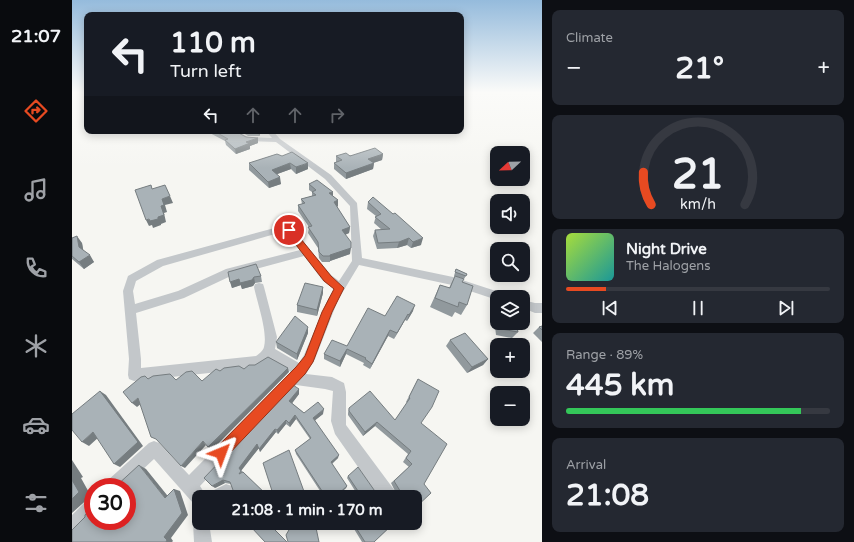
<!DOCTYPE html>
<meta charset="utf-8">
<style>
:root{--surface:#171b24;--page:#242831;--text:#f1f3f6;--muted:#9ea1a6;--line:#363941;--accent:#e74a21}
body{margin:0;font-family:"Varela Round",sans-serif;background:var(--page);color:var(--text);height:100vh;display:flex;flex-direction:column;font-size:15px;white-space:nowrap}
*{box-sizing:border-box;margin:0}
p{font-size:13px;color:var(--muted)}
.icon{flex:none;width:22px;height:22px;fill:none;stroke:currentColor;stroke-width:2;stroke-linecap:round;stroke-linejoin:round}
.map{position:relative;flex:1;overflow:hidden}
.panel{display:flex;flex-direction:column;gap:10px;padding:10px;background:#0d0f14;width:312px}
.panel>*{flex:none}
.top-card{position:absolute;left:12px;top:12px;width:380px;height:122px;border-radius:8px;box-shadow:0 2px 10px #0003;background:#171b24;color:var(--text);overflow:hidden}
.needle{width:26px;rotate:248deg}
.controls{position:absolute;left:418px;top:146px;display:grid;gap:8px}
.controls a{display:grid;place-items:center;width:40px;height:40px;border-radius:8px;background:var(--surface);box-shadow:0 2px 10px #0003;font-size:20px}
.speed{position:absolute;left:12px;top:478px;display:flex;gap:8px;font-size:20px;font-weight:700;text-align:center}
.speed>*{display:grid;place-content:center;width:52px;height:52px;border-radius:50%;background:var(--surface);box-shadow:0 2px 10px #0003;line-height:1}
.speed .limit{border:6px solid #d22;background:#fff;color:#111}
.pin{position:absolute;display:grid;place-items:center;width:34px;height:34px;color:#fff;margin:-17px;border:2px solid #fff;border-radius:50%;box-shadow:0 1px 4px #0007}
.me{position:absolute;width:44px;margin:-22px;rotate:44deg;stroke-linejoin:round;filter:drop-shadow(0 0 3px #0008)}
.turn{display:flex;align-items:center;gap:14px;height:84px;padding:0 20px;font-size:18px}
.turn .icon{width:52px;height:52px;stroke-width:2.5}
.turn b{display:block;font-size:28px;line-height:34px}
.lanes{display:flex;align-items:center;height:38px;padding:0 20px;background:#0003;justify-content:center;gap:20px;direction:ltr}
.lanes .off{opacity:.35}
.big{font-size:30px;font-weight:800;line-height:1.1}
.panel .widget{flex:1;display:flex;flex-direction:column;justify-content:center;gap:6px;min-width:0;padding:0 14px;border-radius:8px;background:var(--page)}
.panel .dial{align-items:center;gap:0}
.dial svg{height:104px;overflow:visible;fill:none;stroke:var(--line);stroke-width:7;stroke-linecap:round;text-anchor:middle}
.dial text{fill:var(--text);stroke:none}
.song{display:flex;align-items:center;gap:12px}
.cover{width:48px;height:48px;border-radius:6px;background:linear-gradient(135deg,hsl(80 70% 55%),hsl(180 70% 35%))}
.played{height:4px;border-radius:2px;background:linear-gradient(90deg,var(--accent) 15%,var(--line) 15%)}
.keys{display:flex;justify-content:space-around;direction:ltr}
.heat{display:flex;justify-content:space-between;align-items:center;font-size:22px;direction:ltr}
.charge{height:6px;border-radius:3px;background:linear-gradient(90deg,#34c759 89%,var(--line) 0)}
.trip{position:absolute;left:120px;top:490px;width:230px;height:40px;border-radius:8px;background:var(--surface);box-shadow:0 2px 10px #0003;font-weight:800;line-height:40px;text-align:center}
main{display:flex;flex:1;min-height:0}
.tab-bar{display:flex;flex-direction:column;width:72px;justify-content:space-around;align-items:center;background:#090b0e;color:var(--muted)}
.tab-bar .icon{width:28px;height:28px}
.tab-bar .on{color:var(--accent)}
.tab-bar b{font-size:18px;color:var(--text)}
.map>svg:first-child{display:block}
</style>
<main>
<nav class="tab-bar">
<b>21:07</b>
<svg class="icon on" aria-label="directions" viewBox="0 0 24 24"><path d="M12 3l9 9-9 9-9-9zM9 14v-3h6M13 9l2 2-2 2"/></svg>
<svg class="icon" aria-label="music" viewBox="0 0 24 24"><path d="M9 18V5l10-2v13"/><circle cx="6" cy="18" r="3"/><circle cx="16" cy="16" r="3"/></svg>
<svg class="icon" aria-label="phone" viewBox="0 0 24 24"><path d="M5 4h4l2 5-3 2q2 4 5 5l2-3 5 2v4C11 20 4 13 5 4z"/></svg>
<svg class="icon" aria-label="climate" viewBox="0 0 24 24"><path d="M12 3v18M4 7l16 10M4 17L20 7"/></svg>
<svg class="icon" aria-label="car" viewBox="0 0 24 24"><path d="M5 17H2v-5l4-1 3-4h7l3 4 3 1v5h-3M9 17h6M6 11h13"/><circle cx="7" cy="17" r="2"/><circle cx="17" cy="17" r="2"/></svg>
<svg class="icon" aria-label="filters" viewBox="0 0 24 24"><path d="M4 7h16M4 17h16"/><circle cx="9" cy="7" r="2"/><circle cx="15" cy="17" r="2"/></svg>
</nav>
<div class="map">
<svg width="470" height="542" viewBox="0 0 470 542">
<rect width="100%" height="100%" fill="#f6f6f2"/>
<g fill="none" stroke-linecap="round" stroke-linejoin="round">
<path fill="#c3c7ca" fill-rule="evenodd" d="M157,131H165L176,137L200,138L194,131H201L208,139L259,175L285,203L290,258L381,277L433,294L434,297H425V300L380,285L287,265L266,300L243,359L234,374L260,377L272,383L274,392V425L323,491L325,497H307L263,434L259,421L261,391L253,389L224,385L128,486L135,497H127V505L121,503L82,459L52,487H33L35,481L77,443L82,441L87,443L117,475L219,372L198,359L192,364L184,368L62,381L57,379L56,375L57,359L51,291L56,276L85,260L210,226L220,228L259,275L267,281L280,261L278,206L253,179L204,142L175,141ZM210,232L214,233L228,250L154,269L106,291L63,304L61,291L64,281L91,266ZM232,256L251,281L262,289L256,299L232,355L227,363L203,349L205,337L192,287L191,284L187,283L183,284L182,287C185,302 196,332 192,347C191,351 187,354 184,356L69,368V359L64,313L112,298L161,275Z
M451,300L463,303H470V313H463L451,308Z
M154,484L160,486L162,492L160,497H138L140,491Z
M21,498V518L6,533L0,535V515L15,500Z
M127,516V523H137L140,542H122L121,523L123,517Z"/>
</g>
<path fill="#91999d" d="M134,131H163L174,137L186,138V143L178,146V149L164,154L154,145L153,141Z
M168,131H190L188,132V135L187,136H176Z
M205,154L236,169L224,174L219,169L205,174L209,184L197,188L177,170V163Z
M311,154L310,160L301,163H302L301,169L274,179L262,169V163L264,162V156Z
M237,184L261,196L266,200V206L265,207L278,227L277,233L273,235L278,254L258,261V262H250L247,258L246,248L236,233L237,227L226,211V205L230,204L229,199L240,196V192L237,190Z
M296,202L349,245L339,248L335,245L325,248L305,249L301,236L303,230H310L302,223L304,216L295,209Z
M0,238L10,243L11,250L22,262L12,269L0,259Z
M384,269L395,274L392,279L382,276Z
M156,272L189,276L190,282L183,283L181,286L170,289L169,285L160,288Z
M383,276L390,282L395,305L389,315L383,312L380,317L358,307L368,285L377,288Z
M251,287V293L245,316L225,312V305Z
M341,311L335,321L333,320L322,339L316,336L298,369L291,365L292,363L274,354L268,367L252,359V354L275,346L313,316Z
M425,313V323H444L446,332L440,338L424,335L422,317Z
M470,326V342L461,333L467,327Z
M236,327V333L225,360L205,348L204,342Z
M378,340L416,359L411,365L395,373L374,346Z
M346,379L349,423L343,497H326L319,483L337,467L331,462L336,454L303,426L291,436L276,415V413L277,408L323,420L335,403L334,402Z
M227,389V394L220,403L232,413L251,414L243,420L266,458L260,464L275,486L274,488L264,497H252L224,454L223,450L238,439L224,419L218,427L214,424L206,434L204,432L188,452L187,448L169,470L196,497H153L158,496L161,490L159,484L153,483L143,488Z
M276,476L307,497H287L275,478Z
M280,523H322L302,542H290L279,524Z"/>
<path fill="#767d80" d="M186,131H190L188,132V135L187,136Z
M186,138V143L178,146V149L164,154L163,149L174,142Z
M311,154L310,160L295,165L296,159Z
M218,163L219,169L200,176V170Z
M236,163V169L224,174V167Z
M302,163L301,169L274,179V173Z
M208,177L209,184L197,188L196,182Z
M261,192V198L257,193Z
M98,196L101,203L93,205L95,212L92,213L94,222L89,224V225L81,228L80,225L77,226L74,220L86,217L89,206L90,199Z
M266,200V206L262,208V202Z
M278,227L277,233L270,236V230Z
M5,236L10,243L12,254L7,247Z
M337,238L335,245L325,248L327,242Z
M351,238L349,245L339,248L341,242Z
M279,248L278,254L258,261V255Z
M18,255L22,262L12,269L7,262Z
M182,277L183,283L181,286L170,289L168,283Z
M167,279L169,285L160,288L158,282Z
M251,287V293L245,316V310Z
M343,305L341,311L335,321L337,315Z
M336,314L333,320L322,339L325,333Z
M236,327V333L225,360V354Z
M318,330L316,336L298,369L300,364Z
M275,349L274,354L268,367V361Z
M416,359L411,365L395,373L400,367Z
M216,368L217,372L139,451L136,447Z
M227,389V394L218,406L217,401Z
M28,391L34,395L71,446L48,467L42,464Z
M66,398L70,403L65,407L60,403Z
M252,409L251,414L241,422V418Z
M223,415L224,419L218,427L217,423Z
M214,420V424L206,434L205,430Z
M305,422L303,426L291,436L293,432Z
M203,429L204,432L188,452L187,449Z
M21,432L28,436L17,446L10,442Z
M131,441L134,445L113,468L109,466Z
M185,444L187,448L169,471L167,468Z
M267,455L266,458L258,465L259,462Z
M0,460L11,477L9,478L19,496L0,513Z
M67,465L74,469L99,500L93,498Z
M151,480L153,483L143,488L140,486Z
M275,486L274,488L264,497H263Z
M102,489L108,491L116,515L99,538L101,541L100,542H94L92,537Z"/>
<path fill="#a9b2b7" stroke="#767d80" d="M142,131H163L174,137L186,138L174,142L178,143L163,149L153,140L156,139Z
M303,148L311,154L296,159L302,163L274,173L262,163L270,160L264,156L274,153L278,156Z
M220,152L236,163L224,167L218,163L200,170L208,177L196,182L177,163L205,154L210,156Z
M245,180L261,192L257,193L266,200L262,202L278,227L270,230L279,242V248L258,255V256H251L247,252L246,242L236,227L240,226L226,205L233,203L229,199L244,195L240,192L244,190L237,184Z
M79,185L80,189L93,185L98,196L90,199L92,205L89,206L92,215L86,217V219L78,221L77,219L74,220L63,190Z
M301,197L321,214L323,213L351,238L341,242L337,238L327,242L306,243L303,230L318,229L303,217L309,214L296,202Z
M5,236L7,247L18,255L7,262L0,256V238Z
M184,264L189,276L182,277L180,280L168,283L167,279L158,282L156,272Z
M384,269L395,274L394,276L383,272Z
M383,276L392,279L390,282L401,286L395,305L387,302L386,307L363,298L368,285L378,288Z
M233,283L251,287L245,310L225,305Z
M325,296L343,305L337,315L336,314L325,333L318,330L300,364L293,359L294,358L275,349L268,361L252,354L260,340L275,346L296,308L313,316Z
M223,316L236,327L225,354L204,342Z
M428,323H444L446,332L429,329Z
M470,326V330L467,327Z
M393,333L416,359L400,367L378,340Z
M196,357L216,368L136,447L131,441L109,466L84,439L79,437L66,398L60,403L51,392L69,377L73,376L76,379L81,376L98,374L104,380L114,372L120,371L130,381L144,369L148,371L152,368L167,366L172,369L177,365H183Z
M346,379L367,391L360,407L349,423L375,444L352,484L359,493L343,508V497H328L327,496L330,494L322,481L340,464L334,458L339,451L305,422L293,432L277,411V408L298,391L323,420L338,398L337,397Z
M221,385L227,389L217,401L232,413L246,402L252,409L241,418L267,455L259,462L275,486L263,497H254L223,450L239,438L223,415L217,423L214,420L205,430L203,429L187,449L185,444L167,468L169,471L167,474L171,472L196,496L195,497H153V496H158L161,490L158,482L151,480L140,486L132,478Z
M28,391L66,442L42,464L21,432L10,442L0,430V414Z
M217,450L234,497H202L191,463Z
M67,465L93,498L102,489L110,513L92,537L95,540L94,542H0V530L13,517V515L21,506V521H40L41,522L42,521H55V508L57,507L55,505V487H43Z
M286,467L307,497H290L276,476Z
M0,480L7,492L0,499Z
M178,523H196L215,542H193L179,527L181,525Z
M221,523H243L247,542H216L214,535Z
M281,523H322L302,542H293Z"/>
<linearGradient id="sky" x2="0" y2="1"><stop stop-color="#95bbdc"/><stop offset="0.55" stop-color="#fbfbf9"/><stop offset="1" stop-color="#fbfbf9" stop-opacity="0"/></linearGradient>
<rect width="470" height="168" fill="url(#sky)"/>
<path fill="#e74a21" stroke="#963015" d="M214,228H220L259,276L272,288L260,312L241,362L233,374L154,457L149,459L144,457L142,453L144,448L224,367L233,356L250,312L262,289L252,281L214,232Z"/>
</svg>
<div class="controls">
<a><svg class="needle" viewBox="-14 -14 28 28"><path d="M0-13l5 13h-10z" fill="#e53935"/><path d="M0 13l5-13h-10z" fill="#9ea1a6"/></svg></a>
<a><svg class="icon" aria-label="sound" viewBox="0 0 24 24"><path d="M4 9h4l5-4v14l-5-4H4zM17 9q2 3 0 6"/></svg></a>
<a><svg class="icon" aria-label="search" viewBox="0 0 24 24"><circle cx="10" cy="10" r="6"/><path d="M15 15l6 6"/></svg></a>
<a><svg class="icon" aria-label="layers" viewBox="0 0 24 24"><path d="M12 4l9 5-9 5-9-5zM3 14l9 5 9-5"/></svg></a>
<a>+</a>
<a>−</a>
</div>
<div class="speed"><div class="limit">30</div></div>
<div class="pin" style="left:217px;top:230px;background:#d93025"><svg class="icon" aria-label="arrive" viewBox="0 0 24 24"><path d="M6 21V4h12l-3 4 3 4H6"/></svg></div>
<svg class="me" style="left:149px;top:453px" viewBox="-20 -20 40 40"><path d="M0-17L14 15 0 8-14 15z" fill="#e74a21" stroke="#fff" stroke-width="4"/></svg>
<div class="trip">21:08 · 1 min · 170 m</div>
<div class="top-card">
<div class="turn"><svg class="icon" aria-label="left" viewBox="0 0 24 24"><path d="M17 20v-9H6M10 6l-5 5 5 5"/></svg><div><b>110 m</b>Turn left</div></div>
<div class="lanes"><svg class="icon" aria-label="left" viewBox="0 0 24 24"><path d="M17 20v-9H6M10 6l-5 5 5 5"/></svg><svg class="icon off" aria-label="ahead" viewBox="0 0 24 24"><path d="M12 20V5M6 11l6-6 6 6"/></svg><svg class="icon off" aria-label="ahead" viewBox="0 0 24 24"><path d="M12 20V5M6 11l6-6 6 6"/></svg><svg class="icon off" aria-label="right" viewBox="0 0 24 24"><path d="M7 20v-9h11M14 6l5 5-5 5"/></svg></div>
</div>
</div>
<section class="panel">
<div class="widget"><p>Climate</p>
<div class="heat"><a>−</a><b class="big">21°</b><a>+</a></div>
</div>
<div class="widget dial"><svg viewBox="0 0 100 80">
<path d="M14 69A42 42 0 1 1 86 69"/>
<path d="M14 69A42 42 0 0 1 8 44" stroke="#e74a21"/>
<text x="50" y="56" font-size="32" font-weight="700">21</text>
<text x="50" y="72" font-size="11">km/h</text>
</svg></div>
<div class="widget">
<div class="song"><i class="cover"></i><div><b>Night Drive</b><p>The Halogens</p></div></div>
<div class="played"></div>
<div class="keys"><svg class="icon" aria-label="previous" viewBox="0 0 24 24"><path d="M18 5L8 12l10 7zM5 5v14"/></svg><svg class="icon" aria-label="pause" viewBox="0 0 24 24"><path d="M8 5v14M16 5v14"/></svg><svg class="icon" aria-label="next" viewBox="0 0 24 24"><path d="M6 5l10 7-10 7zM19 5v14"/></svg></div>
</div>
<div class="widget"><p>Range · 89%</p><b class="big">445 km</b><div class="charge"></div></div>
<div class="widget"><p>Arrival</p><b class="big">21:08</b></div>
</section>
</main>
